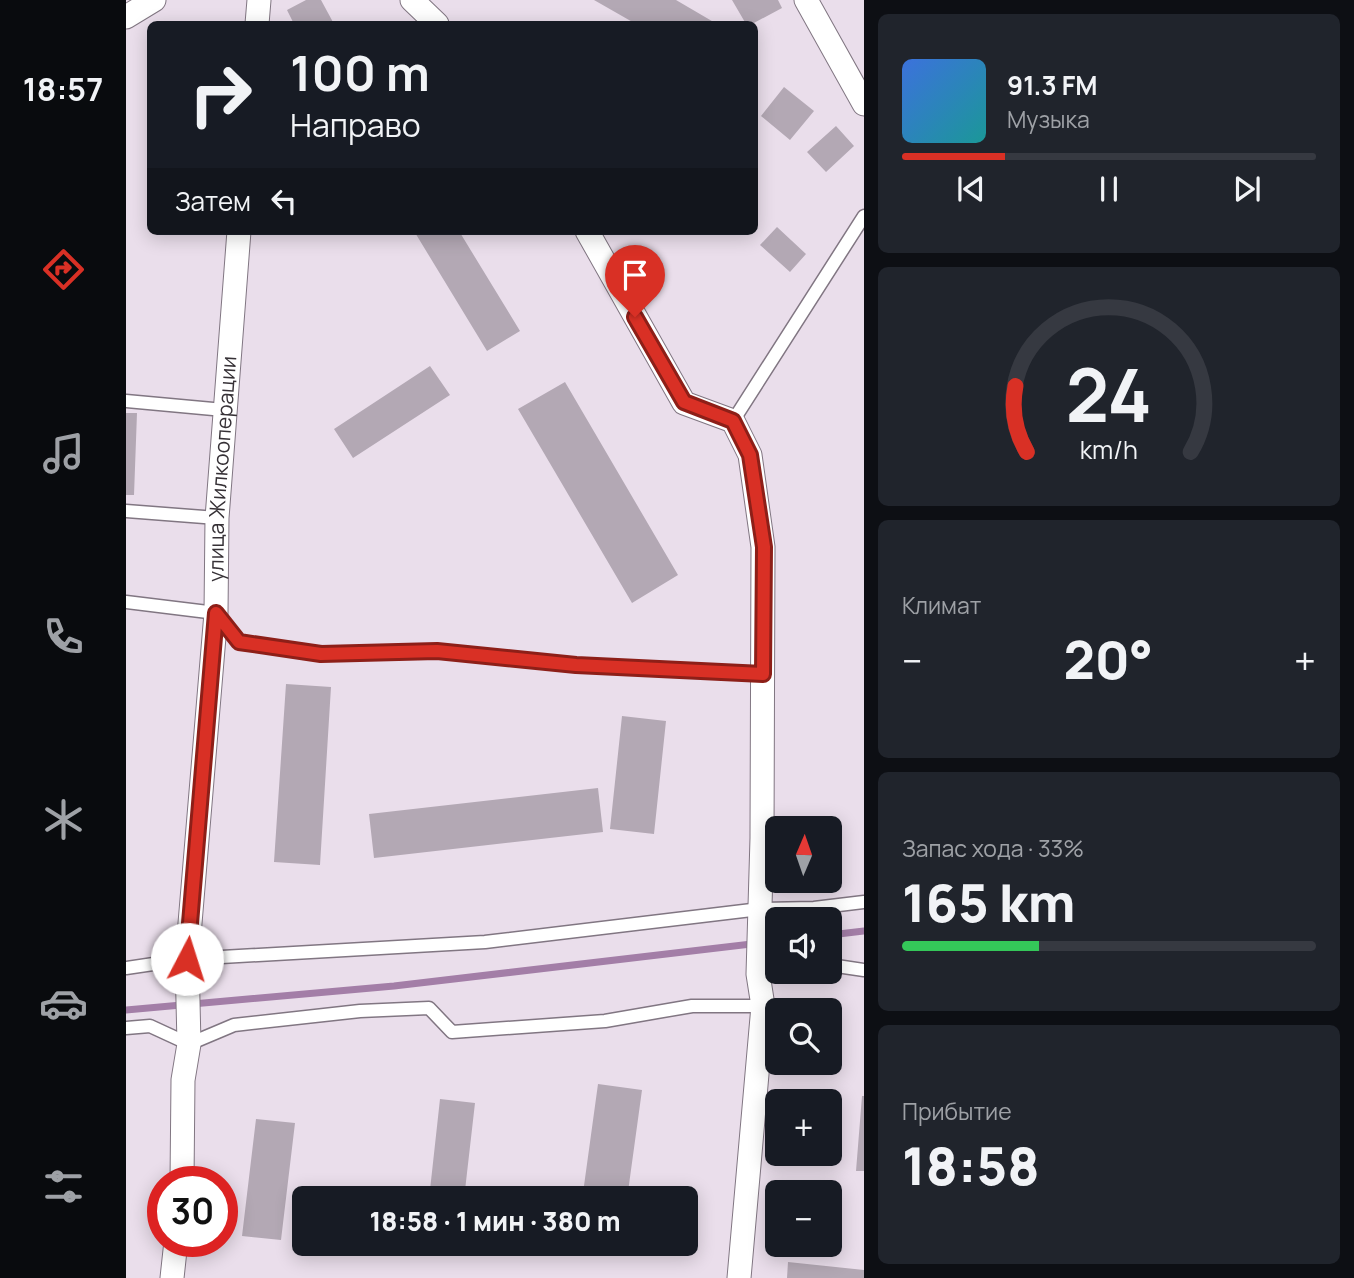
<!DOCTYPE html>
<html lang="ru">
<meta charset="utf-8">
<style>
:root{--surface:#171b24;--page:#20242c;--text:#f1f3f6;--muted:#9ea1a6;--line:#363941;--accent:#d93025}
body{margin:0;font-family:Manrope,sans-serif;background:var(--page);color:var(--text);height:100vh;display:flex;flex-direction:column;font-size:26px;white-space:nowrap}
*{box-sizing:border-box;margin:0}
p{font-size:23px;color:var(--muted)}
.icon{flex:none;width:38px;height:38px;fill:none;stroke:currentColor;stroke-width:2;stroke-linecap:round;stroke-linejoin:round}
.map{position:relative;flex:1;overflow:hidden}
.side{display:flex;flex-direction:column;gap:14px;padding:14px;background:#0d0f14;width:490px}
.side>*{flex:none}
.banner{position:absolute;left:21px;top:21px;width:611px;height:214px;border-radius:10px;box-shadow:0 4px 18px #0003;background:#171b24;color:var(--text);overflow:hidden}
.needle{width:46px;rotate:2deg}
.tools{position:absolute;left:639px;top:816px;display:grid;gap:14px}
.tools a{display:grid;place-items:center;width:77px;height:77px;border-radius:10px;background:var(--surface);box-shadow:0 4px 18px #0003;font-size:35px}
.speed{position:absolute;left:21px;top:1166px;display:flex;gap:14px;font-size:35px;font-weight:700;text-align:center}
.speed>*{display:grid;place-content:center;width:91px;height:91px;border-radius:50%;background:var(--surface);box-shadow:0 4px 18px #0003;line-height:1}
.speed .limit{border:10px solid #d22;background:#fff;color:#111}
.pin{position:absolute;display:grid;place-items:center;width:60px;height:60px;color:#fff;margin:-72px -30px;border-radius:50% 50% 50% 0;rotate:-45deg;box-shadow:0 0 7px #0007}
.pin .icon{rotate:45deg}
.me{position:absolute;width:77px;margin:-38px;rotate:5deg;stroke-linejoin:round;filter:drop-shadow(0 0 5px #0008)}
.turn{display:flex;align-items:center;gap:24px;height:147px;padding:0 28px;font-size:32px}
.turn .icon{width:91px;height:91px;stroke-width:2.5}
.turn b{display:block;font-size:49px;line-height:60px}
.then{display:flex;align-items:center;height:66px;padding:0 28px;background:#0003;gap:14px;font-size:26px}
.big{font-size:52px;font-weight:800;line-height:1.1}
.side .tile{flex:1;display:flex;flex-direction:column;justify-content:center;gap:10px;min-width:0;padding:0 24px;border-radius:10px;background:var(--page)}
.side .dial{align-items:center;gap:0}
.dial svg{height:182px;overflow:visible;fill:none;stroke:var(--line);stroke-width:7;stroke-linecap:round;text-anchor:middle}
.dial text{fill:var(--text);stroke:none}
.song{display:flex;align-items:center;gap:21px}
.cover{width:84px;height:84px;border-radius:10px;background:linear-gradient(135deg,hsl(220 70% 55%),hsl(180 70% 35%))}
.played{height:7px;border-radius:4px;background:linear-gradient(90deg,var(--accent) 25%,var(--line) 25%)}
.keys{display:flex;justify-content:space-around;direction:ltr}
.heat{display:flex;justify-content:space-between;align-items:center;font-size:38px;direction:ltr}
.charge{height:10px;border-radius:5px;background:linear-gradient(90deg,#34c759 33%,var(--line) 0)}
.trip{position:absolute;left:166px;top:1186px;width:406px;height:70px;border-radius:10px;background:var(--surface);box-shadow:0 4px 18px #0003;font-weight:800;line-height:70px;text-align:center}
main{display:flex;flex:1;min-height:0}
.tabs{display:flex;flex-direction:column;width:126px;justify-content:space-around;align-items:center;background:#090b0e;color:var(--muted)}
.tabs .icon{width:49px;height:49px}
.tabs .active{color:var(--accent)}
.tabs b{font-size:32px;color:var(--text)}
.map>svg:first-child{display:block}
</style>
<main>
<nav class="tabs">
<b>18:57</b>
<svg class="icon active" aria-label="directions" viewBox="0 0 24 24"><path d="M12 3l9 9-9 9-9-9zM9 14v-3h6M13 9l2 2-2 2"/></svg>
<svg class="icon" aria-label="music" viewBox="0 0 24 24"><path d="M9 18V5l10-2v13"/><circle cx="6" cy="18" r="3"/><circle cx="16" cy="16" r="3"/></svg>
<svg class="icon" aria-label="phone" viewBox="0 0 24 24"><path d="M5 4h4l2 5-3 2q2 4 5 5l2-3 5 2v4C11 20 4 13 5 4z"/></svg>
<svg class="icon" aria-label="climate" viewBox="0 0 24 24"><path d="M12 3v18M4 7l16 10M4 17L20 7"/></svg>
<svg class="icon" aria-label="car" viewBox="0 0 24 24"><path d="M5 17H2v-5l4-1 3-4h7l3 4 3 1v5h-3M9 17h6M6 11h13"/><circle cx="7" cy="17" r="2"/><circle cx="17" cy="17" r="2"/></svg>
<svg class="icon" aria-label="filters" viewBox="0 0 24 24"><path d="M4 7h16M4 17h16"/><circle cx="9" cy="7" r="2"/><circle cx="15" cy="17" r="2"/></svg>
</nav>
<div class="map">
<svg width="738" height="1278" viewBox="0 0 738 1278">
<rect width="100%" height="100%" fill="#eadeeb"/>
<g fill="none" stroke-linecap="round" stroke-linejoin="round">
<path stroke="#a37ea7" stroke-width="7" d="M704,935L738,931
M0,1010L268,986L651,941"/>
</g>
<path fill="#b3a8b4" d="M180,0H195L208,24H168L161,10Z
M468,0H550L591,24H510Z
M606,0H652L656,8L626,24H620Z
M658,87L688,111L664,140L635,116Z
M710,126L728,146L700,172L681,152Z
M651,227L680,254L664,272L634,245Z
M288,231H333L394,331L361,351Z
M304,366L324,395L227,458L208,429Z
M439,382L552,575L506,603L392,409Z
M0,413H11L8,495H0Z
M160,684L205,687L194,865L148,862Z
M496,716L540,721L528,834L484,829Z
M472,788L477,832L248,858L243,814Z
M472,1084L516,1090L501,1199L457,1193Z
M736,1096H738V1171H730Z
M314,1099L349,1103L338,1199H303Z
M130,1119L169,1123L155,1240L116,1236Z
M662,1262L738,1270V1278H661Z"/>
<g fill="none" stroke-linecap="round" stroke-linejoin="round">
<defs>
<path id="lane" d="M0,401L98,410
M607,421L738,216
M0,511L91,518
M0,602L90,613L113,642L195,654L311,651L450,665L637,674
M704,965L738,970
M0,968L61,959L359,942L634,909L688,908L738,902
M632,974L651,969
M0,1028L24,1026L63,1044L108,1025L234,1011L303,1008L326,1032L479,1021L566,1006H637"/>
<g id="street">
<path d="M286,0L311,24"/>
<path d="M680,0L738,104"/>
<path d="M0,17L28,0"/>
<path d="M131,24L133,0"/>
<path d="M461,231L558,403L607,421L624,455L637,547L636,838L632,974L637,1006L613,1278"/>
<path id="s1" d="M56,1181L57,1080L63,1044L61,959L90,613L91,518L113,231"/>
<path d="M46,1278L50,1241"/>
</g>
</defs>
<use href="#lane" stroke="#817682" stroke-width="15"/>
<use href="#street" stroke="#817682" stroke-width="25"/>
<use href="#lane" stroke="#fff" stroke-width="12"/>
<use href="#street" stroke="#fff" stroke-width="23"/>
</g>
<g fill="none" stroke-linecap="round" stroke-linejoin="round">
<defs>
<path id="route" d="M61,959L90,613L113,642L195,654L311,651L450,665L637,674L638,547L624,455L607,421L558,402L509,317"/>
</defs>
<use href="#route" stroke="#8d1f18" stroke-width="18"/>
<use href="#route" stroke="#d93025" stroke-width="12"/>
</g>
<g text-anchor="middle" stroke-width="6" stroke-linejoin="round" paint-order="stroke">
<g font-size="21" fill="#363136" stroke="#f7ecf9">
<text dy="7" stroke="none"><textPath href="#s1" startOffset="714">улица Жилкооперации</textPath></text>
</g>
</g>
</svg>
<div class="tools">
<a><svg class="needle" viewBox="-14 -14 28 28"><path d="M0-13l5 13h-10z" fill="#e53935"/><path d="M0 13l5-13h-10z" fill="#9ea1a6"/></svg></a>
<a><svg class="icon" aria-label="sound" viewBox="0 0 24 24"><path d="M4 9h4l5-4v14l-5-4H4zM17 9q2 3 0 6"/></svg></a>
<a><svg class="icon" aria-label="search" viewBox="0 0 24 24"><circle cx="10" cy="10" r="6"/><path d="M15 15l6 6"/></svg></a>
<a>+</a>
<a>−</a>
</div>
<div class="speed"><div class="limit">30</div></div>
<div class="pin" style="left:509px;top:317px;background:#d93025"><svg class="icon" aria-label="arrive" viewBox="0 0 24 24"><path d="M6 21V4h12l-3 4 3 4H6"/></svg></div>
<svg class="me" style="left:61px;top:959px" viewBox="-20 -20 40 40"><circle r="19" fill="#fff"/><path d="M0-13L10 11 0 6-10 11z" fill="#d93025"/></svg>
<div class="trip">18:58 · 1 мин · 380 m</div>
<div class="banner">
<div class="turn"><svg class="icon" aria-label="right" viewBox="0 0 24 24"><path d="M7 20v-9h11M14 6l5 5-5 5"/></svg><div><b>100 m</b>Направо</div></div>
<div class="then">Затем<svg class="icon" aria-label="left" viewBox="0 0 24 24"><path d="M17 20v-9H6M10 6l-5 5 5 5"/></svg></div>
</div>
</div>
<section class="side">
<div class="tile">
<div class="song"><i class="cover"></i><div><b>91.3 FM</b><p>Музыка</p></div></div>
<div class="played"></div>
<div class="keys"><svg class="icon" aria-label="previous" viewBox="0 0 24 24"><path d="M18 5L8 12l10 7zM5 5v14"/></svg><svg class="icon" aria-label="pause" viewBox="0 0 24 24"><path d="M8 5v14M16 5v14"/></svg><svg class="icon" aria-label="next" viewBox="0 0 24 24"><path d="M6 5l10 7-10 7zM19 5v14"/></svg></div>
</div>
<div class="tile dial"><svg viewBox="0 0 100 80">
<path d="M14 69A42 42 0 1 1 86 69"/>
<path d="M14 69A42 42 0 0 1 9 40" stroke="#d93025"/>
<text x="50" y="56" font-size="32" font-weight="700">24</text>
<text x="50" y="72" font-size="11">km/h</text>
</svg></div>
<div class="tile"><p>Климат</p>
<div class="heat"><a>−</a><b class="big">20°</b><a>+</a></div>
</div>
<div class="tile"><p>Запас хода · 33%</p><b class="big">165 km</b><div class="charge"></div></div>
<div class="tile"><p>Прибытие</p><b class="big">18:58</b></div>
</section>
</main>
